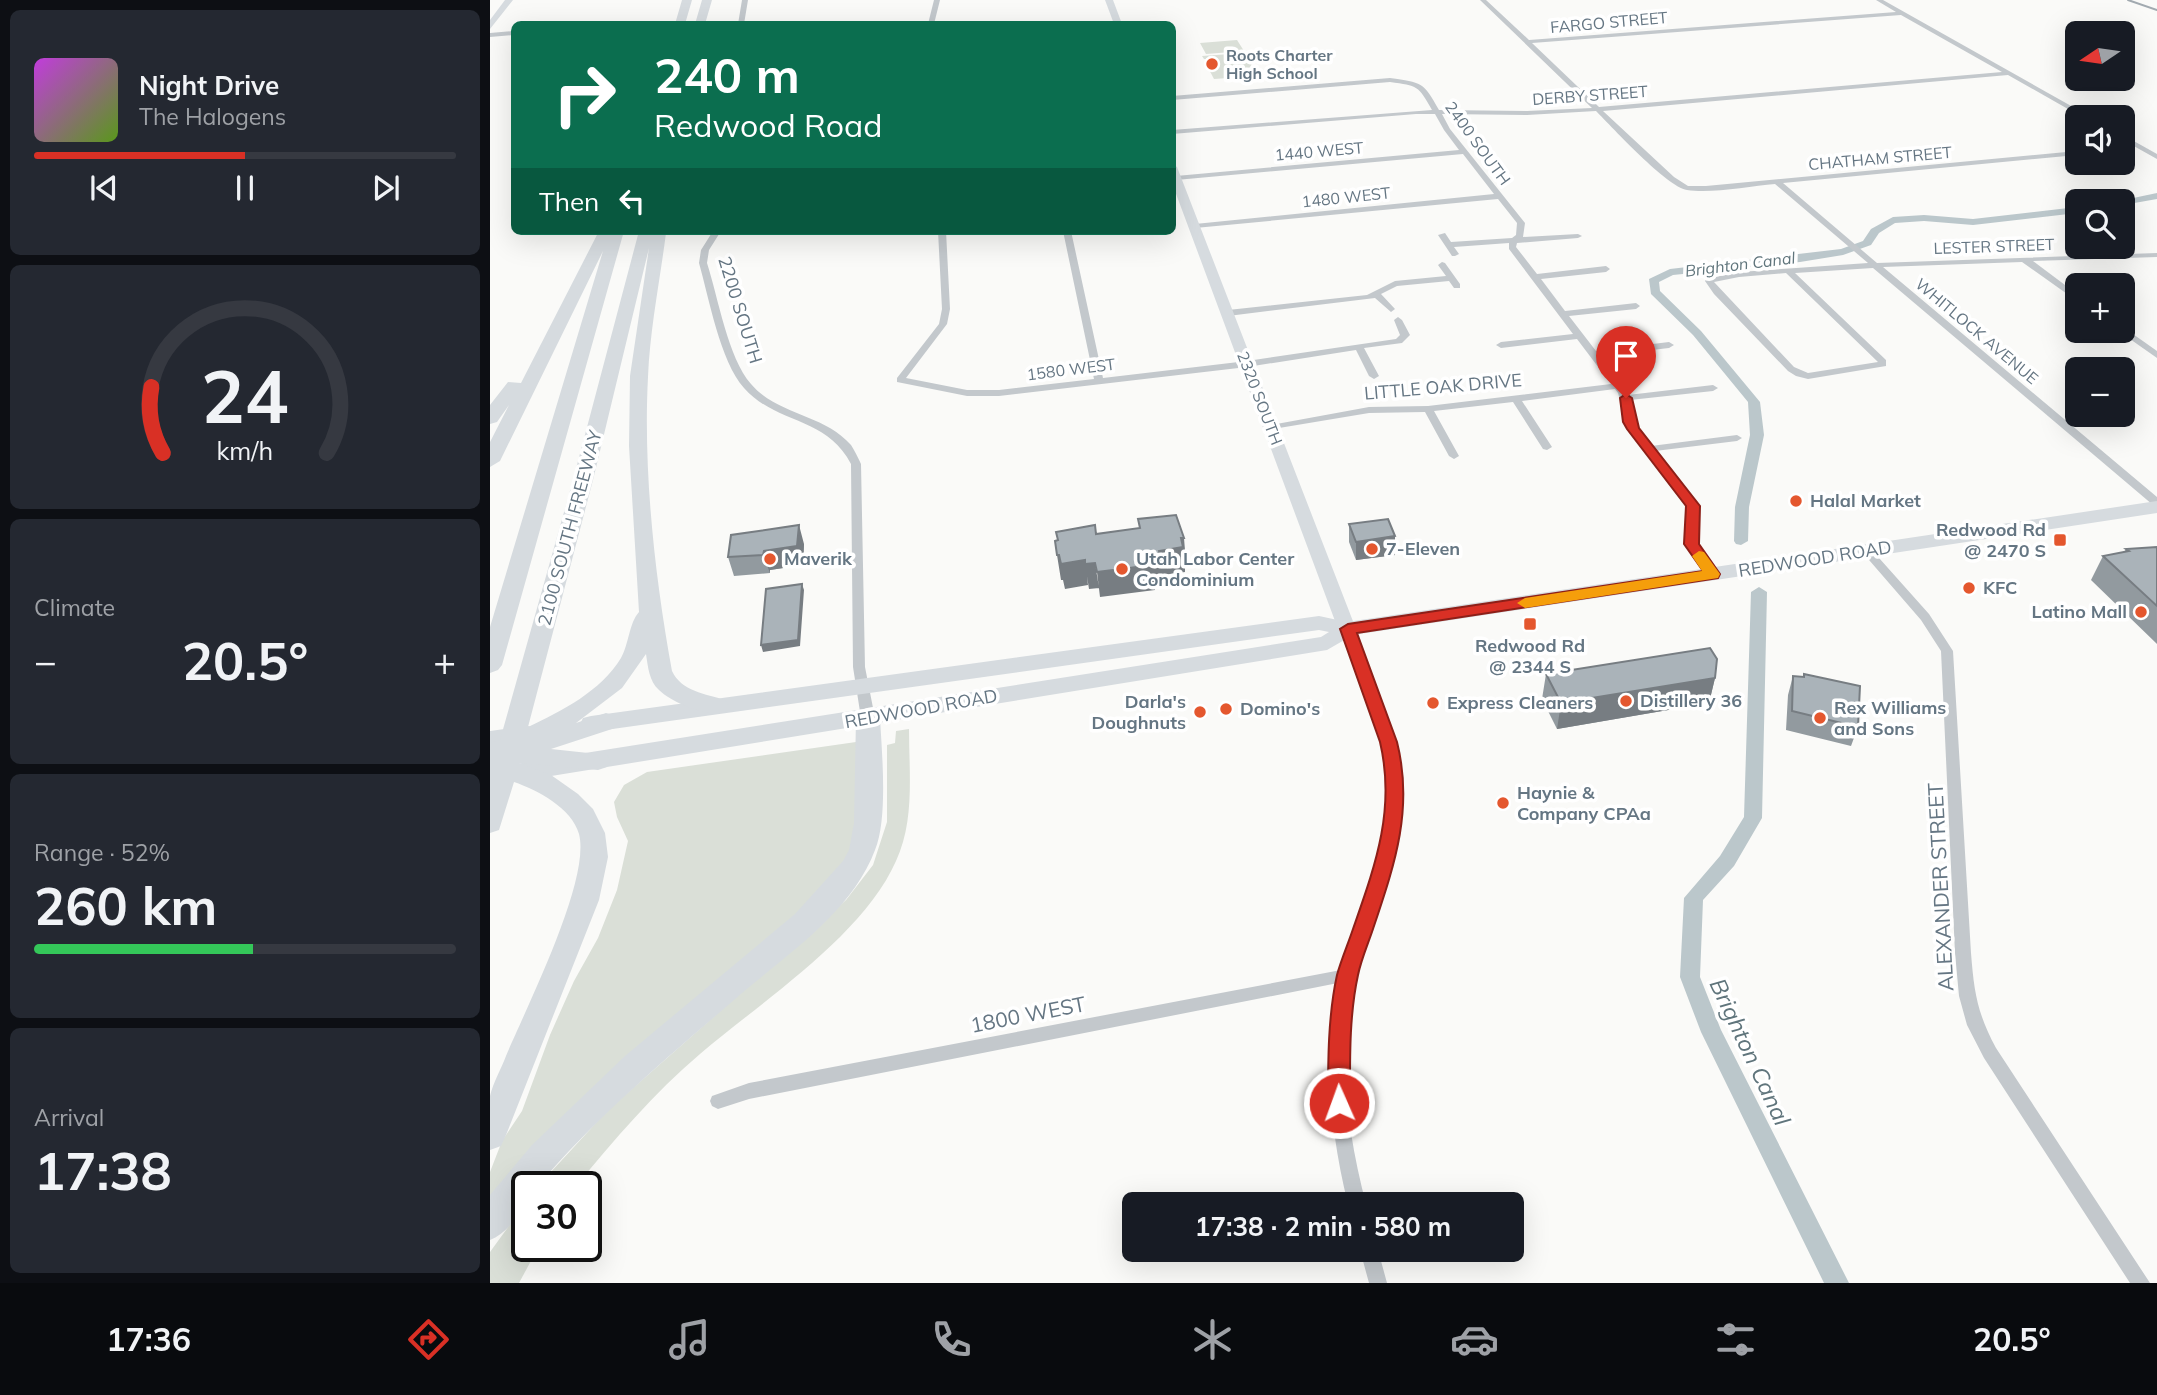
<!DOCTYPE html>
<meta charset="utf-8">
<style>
:root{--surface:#171b24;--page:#242831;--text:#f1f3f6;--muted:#9ea1a6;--line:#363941;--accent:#d93025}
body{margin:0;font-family:Mulish,sans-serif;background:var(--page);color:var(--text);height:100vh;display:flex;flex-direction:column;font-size:26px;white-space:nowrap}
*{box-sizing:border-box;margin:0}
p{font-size:23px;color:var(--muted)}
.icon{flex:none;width:38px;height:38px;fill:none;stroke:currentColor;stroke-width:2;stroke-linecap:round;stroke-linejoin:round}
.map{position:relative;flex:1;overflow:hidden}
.side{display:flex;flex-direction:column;gap:10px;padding:10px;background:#0d0f14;width:490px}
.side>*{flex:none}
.guide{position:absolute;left:21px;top:21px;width:665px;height:214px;border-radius:10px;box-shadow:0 7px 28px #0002;background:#0b6e4f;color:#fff;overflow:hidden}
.needle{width:46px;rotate:257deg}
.controls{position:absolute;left:1575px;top:21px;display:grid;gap:14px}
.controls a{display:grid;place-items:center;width:70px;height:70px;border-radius:10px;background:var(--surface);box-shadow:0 7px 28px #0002;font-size:35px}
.speed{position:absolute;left:21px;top:1171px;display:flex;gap:14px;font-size:35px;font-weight:700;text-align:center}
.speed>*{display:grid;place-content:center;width:91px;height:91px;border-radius:50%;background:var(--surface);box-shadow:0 7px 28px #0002;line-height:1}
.speed .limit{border:4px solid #111;border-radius:10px;background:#fff;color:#111}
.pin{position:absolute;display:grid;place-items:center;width:60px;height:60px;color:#fff;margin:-72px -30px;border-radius:50% 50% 50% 0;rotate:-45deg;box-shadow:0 0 7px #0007}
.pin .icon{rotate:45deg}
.me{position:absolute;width:77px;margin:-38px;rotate:358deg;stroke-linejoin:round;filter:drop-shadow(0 0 5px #0008)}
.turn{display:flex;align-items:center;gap:24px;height:147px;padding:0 28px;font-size:32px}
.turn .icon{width:91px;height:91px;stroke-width:2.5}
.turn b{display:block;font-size:49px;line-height:60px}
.then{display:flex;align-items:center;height:66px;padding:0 28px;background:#0003;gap:14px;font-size:26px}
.big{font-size:52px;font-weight:700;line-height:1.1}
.side .widget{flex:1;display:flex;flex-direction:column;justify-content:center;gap:10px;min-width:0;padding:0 24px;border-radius:10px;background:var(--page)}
.side .dial{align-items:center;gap:0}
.dial svg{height:182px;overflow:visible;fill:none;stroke:var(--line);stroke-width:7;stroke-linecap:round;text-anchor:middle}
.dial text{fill:var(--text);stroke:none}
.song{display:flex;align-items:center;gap:21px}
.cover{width:84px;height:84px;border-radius:10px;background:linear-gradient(135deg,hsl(290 70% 55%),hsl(90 70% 35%))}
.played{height:7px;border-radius:4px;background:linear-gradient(90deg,var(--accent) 50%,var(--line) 50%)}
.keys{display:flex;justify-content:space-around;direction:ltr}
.heat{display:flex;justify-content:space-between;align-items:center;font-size:38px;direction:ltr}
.charge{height:10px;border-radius:5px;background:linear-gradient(90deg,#34c759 52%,var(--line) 0)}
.trip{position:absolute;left:632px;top:1192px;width:402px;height:70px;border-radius:10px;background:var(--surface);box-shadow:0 7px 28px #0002;font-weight:700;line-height:70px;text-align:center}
.tab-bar{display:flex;height:112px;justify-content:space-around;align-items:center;background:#090b0e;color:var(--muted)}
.tab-bar .icon{width:49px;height:49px}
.tab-bar .on{color:var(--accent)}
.tab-bar b{font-size:32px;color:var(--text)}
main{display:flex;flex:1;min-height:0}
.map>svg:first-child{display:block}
</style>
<main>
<section class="side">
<div class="widget">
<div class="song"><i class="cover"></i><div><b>Night Drive</b><p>The Halogens</p></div></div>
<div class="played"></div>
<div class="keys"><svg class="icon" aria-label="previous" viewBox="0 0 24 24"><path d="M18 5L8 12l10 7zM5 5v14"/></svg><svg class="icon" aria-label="pause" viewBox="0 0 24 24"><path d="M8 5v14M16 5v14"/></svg><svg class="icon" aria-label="next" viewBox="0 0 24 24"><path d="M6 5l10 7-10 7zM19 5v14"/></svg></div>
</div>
<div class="widget dial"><svg viewBox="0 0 100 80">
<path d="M14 69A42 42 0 1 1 86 69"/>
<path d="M14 69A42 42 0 0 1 9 40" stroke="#d93025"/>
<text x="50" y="56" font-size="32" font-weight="700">24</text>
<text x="50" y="72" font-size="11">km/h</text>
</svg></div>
<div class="widget"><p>Climate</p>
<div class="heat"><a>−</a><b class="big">20.5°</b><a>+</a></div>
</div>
<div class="widget"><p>Range · 52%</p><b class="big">260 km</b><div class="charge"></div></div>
<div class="widget"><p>Arrival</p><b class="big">17:38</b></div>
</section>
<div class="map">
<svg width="1667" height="1283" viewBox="0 0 1667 1283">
<rect width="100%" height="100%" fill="#fafaf8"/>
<path fill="#dadfd7" d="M747,40L754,51L716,54L710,43Z
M755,53L768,76L724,79L715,62L723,60L714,59L712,56Z
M419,729C419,773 425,820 406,861C373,936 272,1001 210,1054C164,1093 124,1140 86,1186H48L117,1111L356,900L383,865L397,822V745L405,743L406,731Z
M366,742L367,816L363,844L345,880L0,1210V1172L12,1141L32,1111L60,1035L84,981L108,938L127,890L138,841L127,817L124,802L134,785L157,772Z
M37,1201V1246H49L29,1283H0V1252Z"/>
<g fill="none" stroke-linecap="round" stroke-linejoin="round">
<path fill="#bbc7cb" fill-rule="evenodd" d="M1667,193V199L1633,205V201H1629Z
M1587,207V213L1483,225L1434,221L1405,223L1389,233L1381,245L1353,255L1310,262L1183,275L1169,282L1170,291L1211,331L1270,402L1274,435L1259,507L1258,541L1251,545L1246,544L1244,541L1245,507L1260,435L1258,402L1203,335L1161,294L1159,279L1180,269L1351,249L1373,241L1381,229L1403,217L1434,215L1483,219Z
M1269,587L1277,592L1272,818L1244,866L1213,900L1210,977L1231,1030L1359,1283H1334L1211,1032L1190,977L1194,898L1230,856L1254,817L1261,592Z"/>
<path fill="#c3c8cc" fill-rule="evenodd" d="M252,0H258L254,24H248Z
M444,0H450L444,24H438Z
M990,0H996L1039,40L1406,12L1386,0H1393L1599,116L1600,117H1592L1518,75L1113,111L1184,177L1198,186H1216L1587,151V155L1293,183L1387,263L1667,253V257L1543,261L1587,294V301L1532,262L1393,267L1667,497V506L1663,505L1383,268L1305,273L1396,360V366L1318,379L1306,376L1298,371L1224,294L1215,281L1216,279L1249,272L1378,263L1285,184C1260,186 1221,194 1197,190C1177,187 1123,128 1106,111L1037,115L952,114L960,129L1035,223L1033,237L1088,234L1092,236L1088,238L1027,243L1026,247L1047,274L1116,266L1120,269L1116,272L1051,279L1075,311L1146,303L1150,306L1146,309L1079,316L1106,351L1179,342L1184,345L1179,348L1110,356L1138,395L1223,385L1228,388L1223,391L1140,400L1148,429L1161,446L1247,435L1252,438L1247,441L1165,451L1194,490L1205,501L1209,510L1207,525L1208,544L1228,574L1226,577H1218C1211,567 1199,553 1196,542C1191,519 1208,514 1186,494L1138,429L1128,393L1125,389L1032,401L1062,447L1057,450L1053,449L1023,402L944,411L969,456L964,459L959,456L935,412L879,413L777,430L776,428L781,425L879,407L938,406L1121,384L1087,339L1011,348L1006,345L1011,342L1083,334L1019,249V243L964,247L969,254L965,256H962L948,235L955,233L961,242L1022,238L1026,235L1027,223L1008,199L705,228L701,226L705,224L1004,194L973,154L686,180L682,178L686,176L969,150L954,130L945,114H926L682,134V130L942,110C928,85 928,86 900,82L682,100V96L900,78C932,83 933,81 949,110L1037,111L1102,108ZM1411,15L1512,72L1109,107L1042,43ZM1296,273L1388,362L1318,373L1304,367L1224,282L1249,277Z
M24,31V35L0,37V33Z
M1633,135L1667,154V159L1633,140Z
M223,231H231L219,250L217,263C228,297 238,358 261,384C287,415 334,414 361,445C365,451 368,458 371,464L375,667L385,718L383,721H373L371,718L363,667L361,464C336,416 287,425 254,388C230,361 219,298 209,263L211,250Z
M448,231H456L460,309L457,324L416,378L477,390H509L604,379L573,231H581L613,378L757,361L906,339L910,335L904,320L908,317L912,320L920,335L912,343L874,348L889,376L884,379L879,376L866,350L757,367L509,396H477L407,382V378L449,324L452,309Z
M952,262L955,263L970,284V288H964L959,281L907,286L891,294L905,309L901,312L885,298L738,316L734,313L738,310L877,295L905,281L956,276L948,265Z
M1633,327L1667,351V358L1630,332L1633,331Z
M1377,548L1381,549L1439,614L1463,651L1481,953C1484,991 1487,1013 1506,1048L1660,1283H1640L1494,1058L1477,1025L1469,996L1465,953L1451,651L1431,620L1373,553L1371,551Z
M857,625L863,629C882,680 911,737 911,792C912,856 882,912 866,972C845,1047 857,1130 876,1204H858C840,1131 833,1058 848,983L259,1099L228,1109L222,1106L220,1101L222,1096L259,1083L851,970C872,903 905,838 896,767C891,724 866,670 851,629Z
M870,1250H888L897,1283H879Z"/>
<path fill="#d6dbdf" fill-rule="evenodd" d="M15,0H23L0,29V20Z
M615,0H623L632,24H624Z
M682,164L687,167L866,629L863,633L857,635L848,629L682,183Z"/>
<path fill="#d6dbdf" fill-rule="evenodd" d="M1667,501V513L863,635L837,650L0,786V768L831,637L839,632L829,630L101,732L93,730L90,724L93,718L101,716L829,616L857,622Z
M38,726L46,728L49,734L46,740L0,747V731Z"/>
<path fill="#d6dbdf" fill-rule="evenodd" d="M192,0H202L195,24H185Z
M212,0H222L215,24H205Z
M109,231H134L12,665L8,670L0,673V627L113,251L10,461L0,467V442L19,405L7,422L0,424V405L18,382L31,383Z
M149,231L176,233C170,280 160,329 158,377C153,471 165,578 182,671C191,691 216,694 235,700L239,706L235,712C218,717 182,703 169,690C159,681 158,667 156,654L132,688L86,723L116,713L125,716L128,722L125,728L61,749L117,755L121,761L117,767L108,770L29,763L61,775L88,794L103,809L115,833L118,857L109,900L16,1135L11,1146L0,1150C0,1133 0,1113 0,1096C3,1083 11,1069 16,1056C36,1008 101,880 89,834C82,808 47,790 24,782L9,830L0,833V743L10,740L83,480ZM159,248L140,376L139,446L149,612C139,623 139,644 131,658C111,691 72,711 38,727L103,480Z
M378,710L387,712L390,718C392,754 398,818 385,850C361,914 293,957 244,1000C176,1059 106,1117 48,1186H37C37,1207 20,1232 0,1240V1195L42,1145L135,1056L305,914L353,861L359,850L364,823L366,718L369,712Z"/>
<path stroke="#a2aab0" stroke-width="2" d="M1638,0L1667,10"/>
</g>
<path fill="#929a9f" d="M859,524L905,555L866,560L859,542Z
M314,544L313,565L280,570V573L244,576L238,557Z
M1667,547V644L1601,580L1613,556L1634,552L1636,549Z
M1056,674L1225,678L1219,703L1067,729L1052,699Z
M1314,674L1368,727L1361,746L1296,730L1298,695L1303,676L1313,677Z"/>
<path fill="#777d82" d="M309,525L314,544L313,565L280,570V573L273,555L274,551Z
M905,536V555L866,560V542Z
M691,538H694L696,563H695V572L672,575V579L664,580L665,590L610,597L607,572L661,555Z
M567,555L595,560L598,585L575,589L573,580H571Z
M605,563L609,588L599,589L595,564Z
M312,584L314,590L310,646L273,652L271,645Z
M1225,678L1219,703L1067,729L1071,703Z"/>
<path fill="#aab3b9" stroke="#777d82" stroke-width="2" d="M686,515L694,538H691L693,547L669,551L670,554L661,555L663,565L607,572L605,563L595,564V560L571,564L569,555H567L565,541L568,540L566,532L605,525L606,534L650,528L648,519Z
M898,519L905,536L866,542L859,524Z
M309,525L307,546L274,551L273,555L238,557L241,535Z
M1667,547V606L1613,556L1639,551L1636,549Z
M312,584L308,640L271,645L276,589Z
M1220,648L1227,659L1225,678L1071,703L1056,674Z
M1314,674L1370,686L1368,727L1302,711L1303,676L1314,677Z"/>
<path fill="#d93025" stroke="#8d1f18" stroke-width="2" d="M1136,394L1142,398L1149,428L1210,506L1209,544L1230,574L1228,578L867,633L907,742C924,810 904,866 883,929C878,944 871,960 868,975C859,1016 860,1061 860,1103L857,1110L849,1113L841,1110L838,1103C838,1061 838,1016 847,975C851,960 858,944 863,929C885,866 906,810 890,742L850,629L858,624L1213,571L1194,544L1196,506L1137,429L1133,422L1130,398Z"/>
<path fill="#f59e0b" d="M1209,551L1214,552L1230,574L1228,578L1035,608L1027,603L1035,598L1212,571L1202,556Z"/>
<g fill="#e4572e" stroke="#fff" stroke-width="2.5">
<circle cx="722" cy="64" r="7"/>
<circle cx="1306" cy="501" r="7"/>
<rect x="1563" y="533" width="14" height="14" rx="3.5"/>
<circle cx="882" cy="549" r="7"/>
<circle cx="280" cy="559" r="7"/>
<circle cx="632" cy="569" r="7"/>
<circle cx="1479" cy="588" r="7"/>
<circle cx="1651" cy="612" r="7"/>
<rect x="1033" y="617" width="14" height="14" rx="3.5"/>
<circle cx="1136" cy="701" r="7"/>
<circle cx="943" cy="703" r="7"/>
<circle cx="736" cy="709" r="7"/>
<circle cx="710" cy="712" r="7"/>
<circle cx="1330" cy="718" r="7"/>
<circle cx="1013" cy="803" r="7"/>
</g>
<g text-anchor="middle" stroke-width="7" stroke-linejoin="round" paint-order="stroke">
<g font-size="16" fill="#657683" stroke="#fff">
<text transform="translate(1119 22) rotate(-5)" y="6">FARGO STREET</text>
<text transform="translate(1100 95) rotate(-4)" y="6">DERBY STREET</text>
<text transform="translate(988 143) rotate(54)" y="6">2400 SOUTH</text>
<text transform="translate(829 151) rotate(-5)" y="6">1440 WEST</text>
<text transform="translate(1390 158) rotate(-5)" y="6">CHATHAM STREET</text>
<text transform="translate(856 197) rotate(-6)" y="6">1480 WEST</text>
<text transform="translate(1504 246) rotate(-2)" y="6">LESTER STREET</text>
<text transform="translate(1487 331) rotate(40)" y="6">WHITLOCK AVENUE</text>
<text transform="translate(581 369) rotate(-7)" y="6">1580 WEST</text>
<text transform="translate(770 398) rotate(69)" y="6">2320 SOUTH</text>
</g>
<g font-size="16" font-weight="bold" fill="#657683" stroke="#fff" text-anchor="start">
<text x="736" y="61">Roots Charter<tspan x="736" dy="18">High School</tspan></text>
</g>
<g font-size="16" font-style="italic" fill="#60757c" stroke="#fff">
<text transform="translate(1250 264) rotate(-7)" y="6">Brighton Canal</text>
</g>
<g font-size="18" fill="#657683" stroke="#fff">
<text transform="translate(250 310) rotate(73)" y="6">2200 SOUTH</text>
<text transform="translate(953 387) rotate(-5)" y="6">LITTLE OAK DRIVE</text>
<text transform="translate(80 528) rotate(-75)" y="6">2100 SOUTH FREEWAY</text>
<text transform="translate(1325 559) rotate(-9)" y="6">REDWOOD ROAD</text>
<text transform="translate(431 709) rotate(-10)" y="6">REDWOOD ROAD</text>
</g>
<g font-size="18" font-weight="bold" fill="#657683" stroke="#fff" text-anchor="start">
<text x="1320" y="507">Halal Market</text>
<text x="1556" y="536" text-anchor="end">Redwood Rd<tspan x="1556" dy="21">@ 2470 S</tspan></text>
<text x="896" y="555">7-Eleven</text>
<text x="294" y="565">Maverik</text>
<text x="646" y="565">Utah Labor Center<tspan x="646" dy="21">Condominium</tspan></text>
<text x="1493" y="594">KFC</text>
<text x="1637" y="618" text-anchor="end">Latino Mall</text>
<text x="1040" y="652" text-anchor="middle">Redwood Rd<tspan x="1040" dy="21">@ 2344 S</tspan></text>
<text x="1150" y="707">Distillery 36</text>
<text x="696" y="708" text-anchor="end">Darla's<tspan x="696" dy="21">Doughnuts</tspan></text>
<text x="957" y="709">Express Cleaners</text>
<text x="1344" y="714">Rex Williams<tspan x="1344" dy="21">and Sons</tspan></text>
<text x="750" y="715">Domino's</text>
<text x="1027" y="799">Haynie &amp;<tspan x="1027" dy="21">Company CPAa</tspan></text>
</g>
<g font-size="21" fill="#657683" stroke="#fff">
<text transform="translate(1451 887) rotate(-93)" y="7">ALEXANDER STREET</text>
<text transform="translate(538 1015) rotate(-11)" y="7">1800 WEST</text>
</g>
<g font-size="23" font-style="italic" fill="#60757c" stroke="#fff">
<text transform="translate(1260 1052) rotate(65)" y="8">Brighton Canal</text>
</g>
</g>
</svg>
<div class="controls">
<a><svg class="needle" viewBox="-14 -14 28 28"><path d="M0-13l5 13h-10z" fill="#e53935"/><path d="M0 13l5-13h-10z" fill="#9ea1a6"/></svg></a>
<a><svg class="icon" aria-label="sound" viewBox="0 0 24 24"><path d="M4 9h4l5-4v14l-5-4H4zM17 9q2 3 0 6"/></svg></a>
<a><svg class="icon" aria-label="search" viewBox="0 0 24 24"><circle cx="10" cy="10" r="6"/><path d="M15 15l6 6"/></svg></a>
<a>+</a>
<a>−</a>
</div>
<div class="speed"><div class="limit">30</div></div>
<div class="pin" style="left:1136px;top:398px;background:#d93025"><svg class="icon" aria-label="arrive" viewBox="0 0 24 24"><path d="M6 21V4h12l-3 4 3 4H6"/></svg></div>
<svg class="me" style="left:849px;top:1103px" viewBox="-20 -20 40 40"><circle r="17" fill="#d93025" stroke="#fff" stroke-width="3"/><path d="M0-11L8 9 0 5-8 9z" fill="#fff"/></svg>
<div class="trip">17:38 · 2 min · 580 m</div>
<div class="guide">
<div class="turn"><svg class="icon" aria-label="right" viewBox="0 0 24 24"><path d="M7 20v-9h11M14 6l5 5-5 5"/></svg><div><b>240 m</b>Redwood Road</div></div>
<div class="then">Then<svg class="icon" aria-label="left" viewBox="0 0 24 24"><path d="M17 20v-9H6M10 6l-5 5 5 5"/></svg></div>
</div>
</div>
</main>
<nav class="tab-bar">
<b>17:36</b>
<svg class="icon on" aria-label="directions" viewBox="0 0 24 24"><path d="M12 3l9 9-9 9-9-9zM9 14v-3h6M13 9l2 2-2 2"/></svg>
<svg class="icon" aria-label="music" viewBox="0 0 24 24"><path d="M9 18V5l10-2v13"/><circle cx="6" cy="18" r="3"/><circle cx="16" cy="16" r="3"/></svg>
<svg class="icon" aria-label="phone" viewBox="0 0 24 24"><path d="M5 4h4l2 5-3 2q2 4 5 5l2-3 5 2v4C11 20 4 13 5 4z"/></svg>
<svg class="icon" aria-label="climate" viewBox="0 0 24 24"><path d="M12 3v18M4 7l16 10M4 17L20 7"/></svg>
<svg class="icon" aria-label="car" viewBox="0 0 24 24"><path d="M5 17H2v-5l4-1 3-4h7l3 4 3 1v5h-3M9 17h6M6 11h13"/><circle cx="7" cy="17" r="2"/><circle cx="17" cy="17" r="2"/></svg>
<svg class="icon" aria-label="filters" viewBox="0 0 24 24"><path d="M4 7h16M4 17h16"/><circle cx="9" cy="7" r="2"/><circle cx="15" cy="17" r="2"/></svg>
<b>20.5°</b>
</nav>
